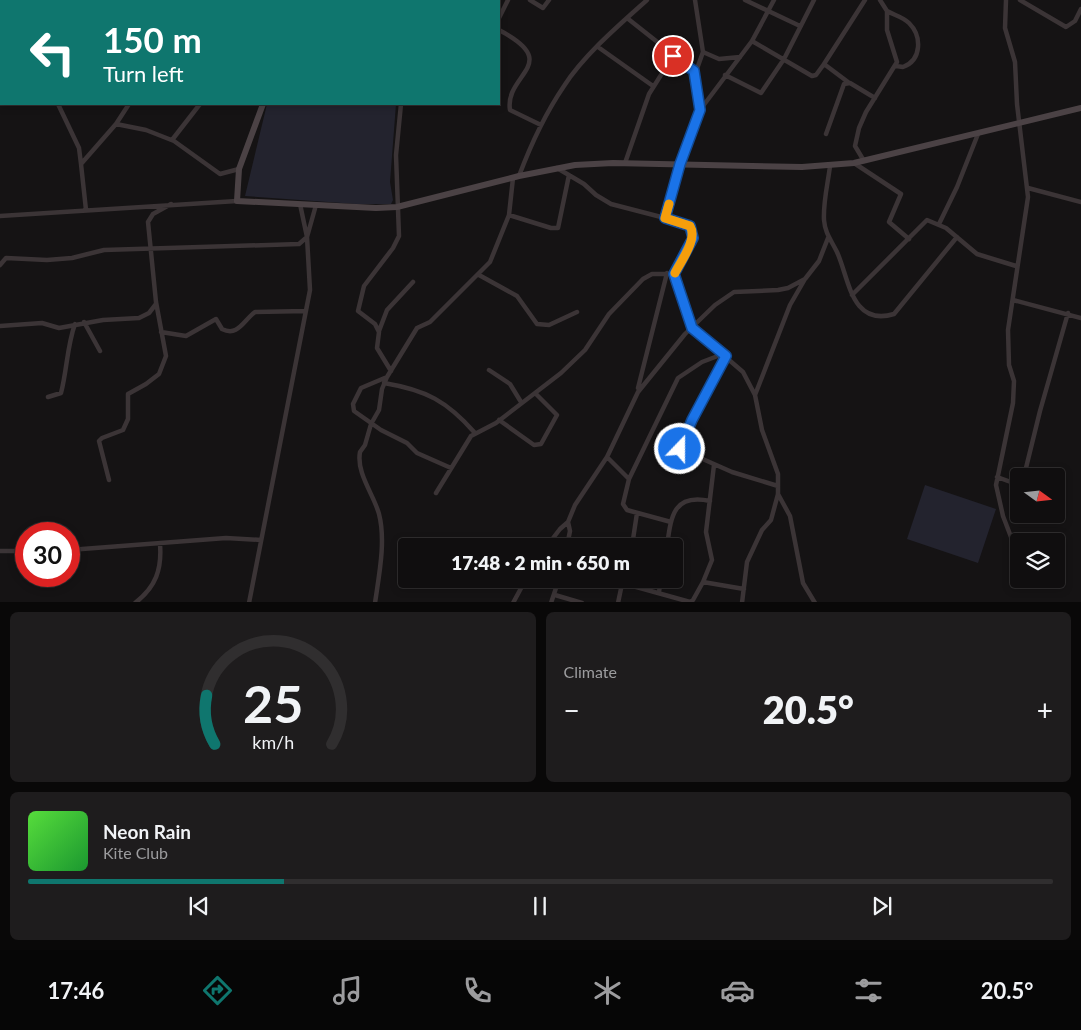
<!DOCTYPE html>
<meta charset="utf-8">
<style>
:root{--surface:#100e0f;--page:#1e1c1d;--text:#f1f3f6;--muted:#9c9c9e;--line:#302e2f;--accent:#0f766e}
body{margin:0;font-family:Lato,sans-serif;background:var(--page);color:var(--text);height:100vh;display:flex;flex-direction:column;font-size:19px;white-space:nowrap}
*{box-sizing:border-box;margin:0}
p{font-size:16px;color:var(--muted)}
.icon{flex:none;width:28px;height:28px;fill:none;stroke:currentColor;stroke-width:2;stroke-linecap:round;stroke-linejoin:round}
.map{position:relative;height:602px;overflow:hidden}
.panel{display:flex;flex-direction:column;gap:10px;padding:10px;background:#090808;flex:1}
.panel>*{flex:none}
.hud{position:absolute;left:0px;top:0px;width:500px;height:105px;box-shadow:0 2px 8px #0003,0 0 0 1px var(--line);background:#0f766e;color:#fff;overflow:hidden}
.needle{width:32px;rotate:105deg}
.fabs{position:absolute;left:1010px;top:468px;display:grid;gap:10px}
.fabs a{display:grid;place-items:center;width:55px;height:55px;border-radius:5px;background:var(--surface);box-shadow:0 2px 8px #0003,0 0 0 1px var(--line);font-size:25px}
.speed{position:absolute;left:15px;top:522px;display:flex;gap:10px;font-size:25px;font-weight:700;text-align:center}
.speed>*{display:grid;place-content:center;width:65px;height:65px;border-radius:50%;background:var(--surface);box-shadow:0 2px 8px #0003,0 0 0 1px var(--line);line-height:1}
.speed .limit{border:8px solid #d22;background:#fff;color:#111}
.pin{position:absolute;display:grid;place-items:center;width:42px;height:42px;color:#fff;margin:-21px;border:2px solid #fff;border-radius:50%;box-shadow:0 1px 5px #0007}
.me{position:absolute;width:55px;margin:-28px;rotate:22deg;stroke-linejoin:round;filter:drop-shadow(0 0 4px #0008)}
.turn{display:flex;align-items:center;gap:18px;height:105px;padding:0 20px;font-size:22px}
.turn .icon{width:65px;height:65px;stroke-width:2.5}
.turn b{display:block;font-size:35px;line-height:42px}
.big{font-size:38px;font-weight:800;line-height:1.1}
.panel .widget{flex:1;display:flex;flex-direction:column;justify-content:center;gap:8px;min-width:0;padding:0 18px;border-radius:8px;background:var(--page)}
.panel .dial{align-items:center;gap:0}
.dial svg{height:130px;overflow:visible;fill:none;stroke:var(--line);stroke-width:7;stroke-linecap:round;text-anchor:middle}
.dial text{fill:var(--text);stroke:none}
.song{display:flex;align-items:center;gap:15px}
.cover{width:60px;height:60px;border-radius:8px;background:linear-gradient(135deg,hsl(110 70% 55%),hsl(130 70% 35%))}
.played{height:5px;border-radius:2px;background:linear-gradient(90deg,var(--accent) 25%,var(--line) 25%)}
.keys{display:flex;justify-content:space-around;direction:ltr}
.heat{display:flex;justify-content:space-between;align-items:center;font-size:28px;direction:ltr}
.panel .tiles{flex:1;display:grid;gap:10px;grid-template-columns:1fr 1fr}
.widget:last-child{grid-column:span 2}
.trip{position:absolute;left:398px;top:538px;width:285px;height:50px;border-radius:5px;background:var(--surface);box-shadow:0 2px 8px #0003,0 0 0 1px var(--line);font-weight:800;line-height:50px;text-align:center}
.menu{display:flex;height:80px;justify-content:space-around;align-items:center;background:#060606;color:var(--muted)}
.menu .icon{width:35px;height:35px}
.menu .on{color:var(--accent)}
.menu b{font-size:22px;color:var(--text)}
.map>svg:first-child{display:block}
</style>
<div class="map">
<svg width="1081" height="603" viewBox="0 0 1081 603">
<rect width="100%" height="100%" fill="#151314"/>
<path fill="#23232e" d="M267,104H396L390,182L393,200L391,204H356L245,196Z
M925,485L996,509L978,563L907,539Z"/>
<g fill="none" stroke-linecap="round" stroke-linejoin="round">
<path stroke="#3b3436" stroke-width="4.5" d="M74,0V1
M167,0L169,1
M200,0L201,1
M442,0L444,1
M530,0L543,8L549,0
M695,0L703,52L694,77L700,110
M745,0L800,26
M1006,0L1005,28L1015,62L1017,104L1028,197L1008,330L1009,365L1014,381L1013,403L996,485L1003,516L1019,558
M1020,0L1066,27L1075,21L1081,9
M149,1L150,0
M377,1L378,0
M422,1L423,0
M461,1L462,0
M887,11C894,15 903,17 909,23C922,36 922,60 903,67L896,66
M499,18L508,0
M627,18L694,71
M499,30C564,64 504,74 510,110L541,125
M752,41L812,76L816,75L824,64L848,82
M598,47L653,86
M703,52L719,59L740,57
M824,64L865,0
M725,75L761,93L784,59L814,0
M58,104L79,148L81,164
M116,124L146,130L174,141L220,174L239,169
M826,134L844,84L850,83L875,98
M172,140L200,104
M864,161L855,146L859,128L866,112L897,62L887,30V11L880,0
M625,163L649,94L673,56
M854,163L901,194L889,222L909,239
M830,166C828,183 823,202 824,220C825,233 831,240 837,252C849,278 851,327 894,314L957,237
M557,168L584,184L596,195L611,204L665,218
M519,176C531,144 545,114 564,86C584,55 619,25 647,0
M1028,188L1081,202
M86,210L81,164L116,124L129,104
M509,215L551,228H558L569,175
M0,216L237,201
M939,224L957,187L978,134
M0,265L6,258L47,260L72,258L104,250L299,244L307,237L316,205
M674,274L692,328L743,372L755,395
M479,275L517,296L537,324L549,325L577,312
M852,295L927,220L946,228L977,254L1016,266
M1013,300L1081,318
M84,322L100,351
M0,326L42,323L59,328L103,320L139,318L149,313L156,304
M379,331L387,310L413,282
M161,332L186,336L216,319L222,329C238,337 243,321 255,312L306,311
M726,356L692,420L680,449L732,472L778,486
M489,370L510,384L521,402
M391,371L377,348L379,332L375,324L358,311L364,286L393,248L399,236L396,155L401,104
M387,377L361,388L353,404L354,411L381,430L407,443L417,453L451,468
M384,383C426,390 447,401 475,433
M638,388L667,273
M48,397L61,393C67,370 67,346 75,324
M499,420L534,445L541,444L557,415L536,394
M607,457L629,479
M1024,476L1040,411L1068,313
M997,477L1019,485
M109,480L99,441L102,438L123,430L128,419V394L146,384L159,374L166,356L156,302L148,222L153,214L171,204
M436,493L471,436L496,423L561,373L585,350L609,314L643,279L652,274H674L693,238L690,226L665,218L680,165L700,110L752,41L774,0
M778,494L790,516L803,583L815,603
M671,522L627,510L623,504L629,479L678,378L702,362L723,354
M547,546L560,529L568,522L575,505L607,457L638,392L685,334L715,305L734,292L778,290L788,288L805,279
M567,546L570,531L568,522
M632,546L637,513
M667,546C671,517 673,493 710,501
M69,550L226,538L261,540
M0,551H26
M703,582L712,560L706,532L714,465
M622,583L690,602L693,600L703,582L744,589
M659,592L661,579
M555,595L582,603
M135,603C156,587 162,569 160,544
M249,603L310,290L307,237L300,204
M375,603C379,575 386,541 379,514C374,495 356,473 360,452L365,445L371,424L379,410L382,389L387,377L417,328L430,322L490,262L509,215L513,178
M513,603L526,579
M551,603L559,579
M618,603L623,579
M742,603L747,562L762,530L771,520L778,494V474L762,430L755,395L790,305L805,279L819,261L828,238"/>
<path stroke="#4b4245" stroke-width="6" d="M291,1L292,0
M263,104L239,169L237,201L376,208L397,207L519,176L575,165L613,163L802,167L854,163L1081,108"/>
</g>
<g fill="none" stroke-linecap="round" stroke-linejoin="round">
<defs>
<path id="route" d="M673,56L694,71L700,110L680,164L665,218L690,226L693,238L674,274L692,328L726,356L692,420L680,449"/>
</defs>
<use href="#route" stroke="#114b97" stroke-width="12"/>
<use href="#route" stroke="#1a73e8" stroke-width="9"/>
<path stroke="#f59e0b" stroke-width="9" d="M669,204L665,218L690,226C698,239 681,261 675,273"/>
</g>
</svg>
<div class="fabs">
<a><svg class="needle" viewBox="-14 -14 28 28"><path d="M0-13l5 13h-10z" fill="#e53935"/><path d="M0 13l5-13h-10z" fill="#9c9c9e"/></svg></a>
<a><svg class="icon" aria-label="layers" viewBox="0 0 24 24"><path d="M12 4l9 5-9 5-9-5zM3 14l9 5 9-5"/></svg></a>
</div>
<div class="speed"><div class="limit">30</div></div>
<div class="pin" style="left:673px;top:56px;background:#d93025"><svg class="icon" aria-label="arrive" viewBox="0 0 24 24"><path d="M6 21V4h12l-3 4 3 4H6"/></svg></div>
<svg class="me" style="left:680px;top:449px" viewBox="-20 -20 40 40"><circle r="17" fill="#1a73e8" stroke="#fff" stroke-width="3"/><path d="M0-11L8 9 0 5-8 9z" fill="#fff"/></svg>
<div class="trip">17:48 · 2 min · 650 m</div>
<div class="hud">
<div class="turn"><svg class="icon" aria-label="left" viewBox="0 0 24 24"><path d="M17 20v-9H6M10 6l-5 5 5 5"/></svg><div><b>150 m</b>Turn left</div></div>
</div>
</div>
<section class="panel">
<div class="tiles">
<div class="widget dial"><svg viewBox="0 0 100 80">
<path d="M14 69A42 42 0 1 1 86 69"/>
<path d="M14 69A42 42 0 0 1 9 39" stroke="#0f766e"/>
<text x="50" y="56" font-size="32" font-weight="700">25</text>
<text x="50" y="72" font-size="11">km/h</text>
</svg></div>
<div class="widget"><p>Climate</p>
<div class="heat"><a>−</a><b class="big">20.5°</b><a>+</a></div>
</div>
<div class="widget">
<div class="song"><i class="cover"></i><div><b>Neon Rain</b><p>Kite Club</p></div></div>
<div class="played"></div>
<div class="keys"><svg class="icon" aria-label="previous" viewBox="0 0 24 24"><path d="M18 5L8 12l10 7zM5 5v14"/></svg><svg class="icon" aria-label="pause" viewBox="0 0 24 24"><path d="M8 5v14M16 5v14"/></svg><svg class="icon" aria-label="next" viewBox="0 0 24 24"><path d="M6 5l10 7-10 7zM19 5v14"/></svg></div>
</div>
</div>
</section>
<nav class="menu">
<b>17:46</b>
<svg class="icon on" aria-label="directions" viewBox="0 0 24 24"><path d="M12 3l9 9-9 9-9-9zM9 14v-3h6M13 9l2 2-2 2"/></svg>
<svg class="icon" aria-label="music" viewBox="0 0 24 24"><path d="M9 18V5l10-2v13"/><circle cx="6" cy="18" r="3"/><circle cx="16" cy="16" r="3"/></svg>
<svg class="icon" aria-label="phone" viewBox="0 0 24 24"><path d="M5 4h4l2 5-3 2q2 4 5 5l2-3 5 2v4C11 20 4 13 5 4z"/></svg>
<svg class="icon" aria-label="climate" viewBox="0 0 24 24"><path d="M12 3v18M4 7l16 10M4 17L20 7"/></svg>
<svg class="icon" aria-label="car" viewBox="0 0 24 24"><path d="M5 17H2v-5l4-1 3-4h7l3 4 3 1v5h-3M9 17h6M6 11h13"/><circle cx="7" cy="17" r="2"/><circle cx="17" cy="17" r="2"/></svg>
<svg class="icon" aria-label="filters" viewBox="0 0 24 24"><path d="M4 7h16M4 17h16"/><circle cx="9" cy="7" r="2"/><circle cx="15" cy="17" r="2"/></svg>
<b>20.5°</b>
</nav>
